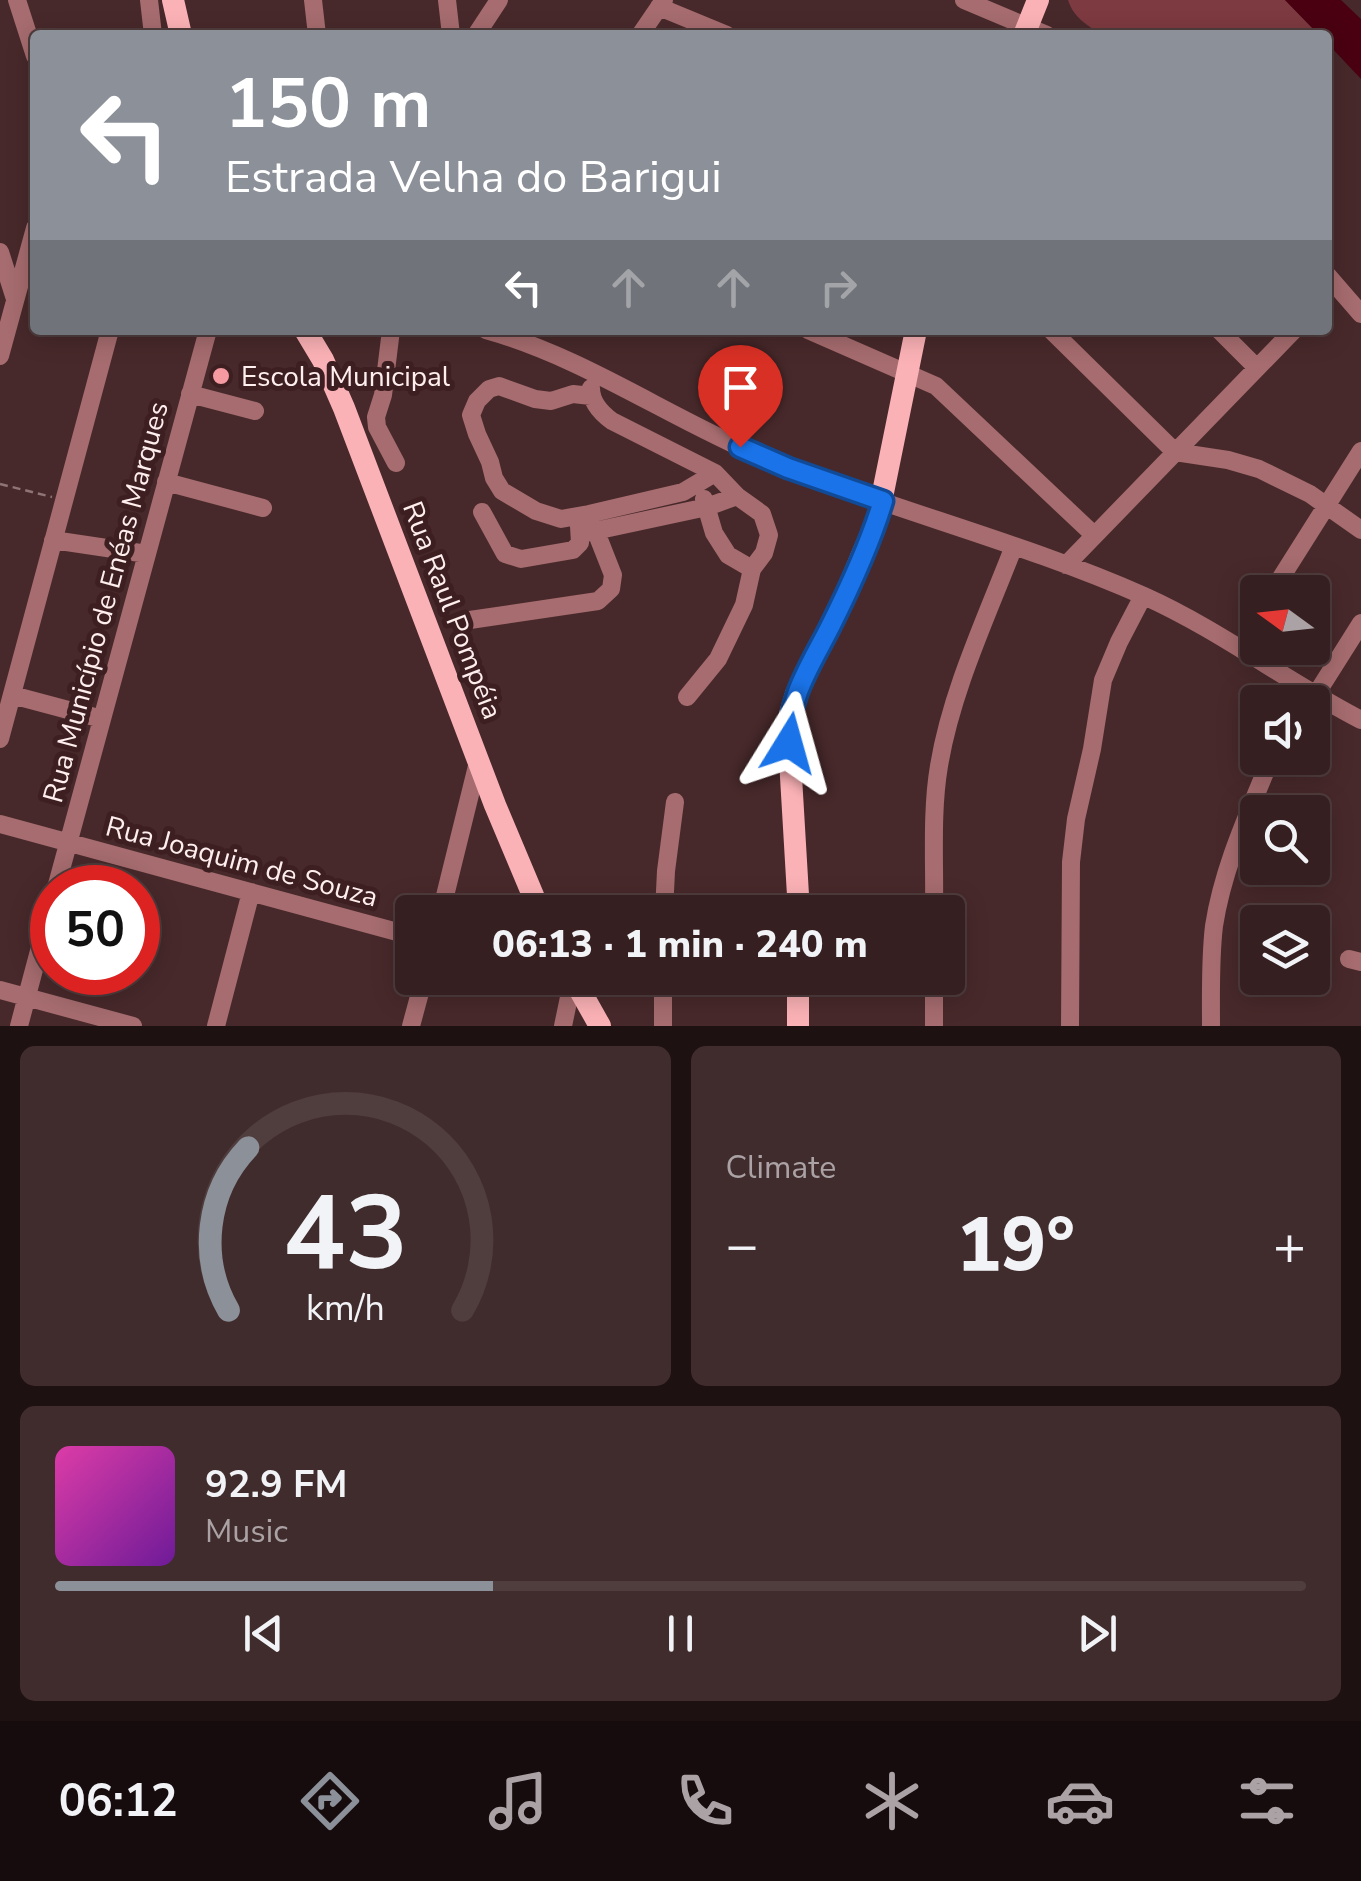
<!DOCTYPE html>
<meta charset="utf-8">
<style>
:root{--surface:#361f20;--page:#412c2d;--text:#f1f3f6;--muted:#aaa2a5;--line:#503d3e;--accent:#8c9099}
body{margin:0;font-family:"Nunito Sans",sans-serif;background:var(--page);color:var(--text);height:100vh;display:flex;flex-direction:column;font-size:38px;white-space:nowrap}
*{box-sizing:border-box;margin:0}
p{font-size:32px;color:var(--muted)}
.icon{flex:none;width:55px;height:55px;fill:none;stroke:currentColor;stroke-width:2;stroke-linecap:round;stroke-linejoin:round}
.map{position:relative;height:1026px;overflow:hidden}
.drawer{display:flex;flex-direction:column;gap:20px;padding:20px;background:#1e1112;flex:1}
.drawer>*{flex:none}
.banner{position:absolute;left:30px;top:30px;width:1302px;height:305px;border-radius:10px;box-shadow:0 5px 25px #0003,0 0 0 2px var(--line);background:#8c9099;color:#fff;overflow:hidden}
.needle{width:65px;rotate:285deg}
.fabs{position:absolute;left:1240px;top:575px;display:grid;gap:20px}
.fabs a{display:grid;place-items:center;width:90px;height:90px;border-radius:10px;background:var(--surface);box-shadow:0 5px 25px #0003,0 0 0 2px var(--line);font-size:50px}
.speed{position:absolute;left:30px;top:865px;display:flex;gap:20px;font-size:50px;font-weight:700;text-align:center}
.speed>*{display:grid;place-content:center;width:130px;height:130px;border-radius:50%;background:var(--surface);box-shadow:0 5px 25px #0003,0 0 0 2px var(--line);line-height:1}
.speed .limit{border:15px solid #d22;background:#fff;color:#111}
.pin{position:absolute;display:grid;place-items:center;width:85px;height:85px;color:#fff;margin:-102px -42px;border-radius:50% 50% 50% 0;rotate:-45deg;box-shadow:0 0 10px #0007}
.pin .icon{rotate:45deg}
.me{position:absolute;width:110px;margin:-55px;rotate:8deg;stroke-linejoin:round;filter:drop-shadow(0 0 8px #0008)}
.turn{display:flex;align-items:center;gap:35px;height:210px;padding:0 30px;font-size:45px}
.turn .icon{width:130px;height:130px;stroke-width:2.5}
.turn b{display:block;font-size:70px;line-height:85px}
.lanes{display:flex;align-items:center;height:95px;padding:0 30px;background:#0003;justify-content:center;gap:50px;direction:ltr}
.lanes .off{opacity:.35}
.big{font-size:75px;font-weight:800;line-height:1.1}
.drawer .tile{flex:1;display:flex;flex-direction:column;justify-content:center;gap:15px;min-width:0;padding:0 35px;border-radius:15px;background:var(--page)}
.drawer .dial{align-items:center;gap:0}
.dial svg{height:260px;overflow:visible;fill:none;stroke:var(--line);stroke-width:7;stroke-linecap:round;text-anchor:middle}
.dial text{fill:var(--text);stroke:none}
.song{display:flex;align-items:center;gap:30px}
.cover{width:120px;height:120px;border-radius:15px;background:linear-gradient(135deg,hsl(320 70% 55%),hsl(280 70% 35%))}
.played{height:10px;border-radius:5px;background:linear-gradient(90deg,var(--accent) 35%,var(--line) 35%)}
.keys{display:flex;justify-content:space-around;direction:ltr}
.heat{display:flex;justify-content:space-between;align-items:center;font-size:55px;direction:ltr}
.drawer .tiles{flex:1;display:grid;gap:20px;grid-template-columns:1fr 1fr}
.tile:last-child{grid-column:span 2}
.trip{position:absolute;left:395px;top:895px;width:570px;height:100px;border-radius:10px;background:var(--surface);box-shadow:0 5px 25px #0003,0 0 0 2px var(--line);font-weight:800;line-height:100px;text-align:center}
.dock{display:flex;height:160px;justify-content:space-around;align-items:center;background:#160c0d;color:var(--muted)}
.dock .icon{width:70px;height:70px}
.dock .on{color:var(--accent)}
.dock b{font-size:45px;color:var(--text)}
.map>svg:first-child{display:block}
</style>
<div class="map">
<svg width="1361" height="1026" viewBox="0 0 1361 1026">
<rect width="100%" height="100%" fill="#48292b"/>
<path fill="#7d3a40" d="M1068,0H1285L1319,35H1105C1089,28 1073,17 1068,0Z"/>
<path fill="#4a0011" d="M1285,0H1341L1361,19V79L1328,44V35H1319Z"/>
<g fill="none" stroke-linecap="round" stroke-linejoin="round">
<path stroke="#8f7576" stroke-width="2.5" stroke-dasharray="8 5" stroke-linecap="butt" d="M0,484L52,497"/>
<path stroke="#a66c6f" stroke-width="18" d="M17,0L35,56
M149,0L153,35
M313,0L317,35
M447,0L451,35
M964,0L1047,35
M659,7L727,35
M476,35L499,0
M640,35L664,0
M0,252L15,299
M1328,276L1361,314
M391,330L383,395L376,417L377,427L396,463
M486,330C586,358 672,420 767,459C891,510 1022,542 1144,596C1220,630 1287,682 1361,720
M808,330L936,386L1094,535
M1051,330L1175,452L1228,460L1259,469L1310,494L1361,530
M1219,330L1257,368
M0,356L35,228
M591,388C591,403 601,413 612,421L715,473L737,496L762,514L769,535L764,553L752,569L744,605L718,659L687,697
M190,394L255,411
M591,396L573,394L551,401L535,399L499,386L489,389L477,401L471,415L477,434L490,462L494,478L502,491L536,511L561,519L589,514L683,492L715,473
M166,482L263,508
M704,499L714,533L728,555L752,569
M482,512L505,554L521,559L573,550L580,543L579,526
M581,534L707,507L737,496
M53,540L147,554
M1066,565L1294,330
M1272,592L1361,451
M463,621L598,601L611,589L613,575L589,514
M12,695L102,719
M1315,696L1361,623
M0,739L110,330
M0,824L412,936
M56,888L208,330
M441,912L478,762
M664,912L666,871L675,802
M934,912C935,864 931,813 939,766C951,692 987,616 1014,546
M1349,959L1361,962
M0,990L133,1026
M19,1026L52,902
M216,1026L251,892
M411,1026L424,978
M563,1026L573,978
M663,1026V978
M934,1026V978
M1070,1026L1071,862L1076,819L1092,749L1103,680L1119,642L1143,596
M1211,1026C1211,993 1210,959 1214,926C1223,867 1249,812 1271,758"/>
<path stroke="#fbb2b6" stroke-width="22" d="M173,0L181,35
M1024,35L1038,0
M305,330L323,360L344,408L495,805L540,912
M799,912L789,743L790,714L796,694L844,598L878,517L916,330
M573,978L600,1026
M798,1026V978"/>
</g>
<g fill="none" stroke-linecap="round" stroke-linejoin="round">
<defs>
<path id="route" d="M740,447L788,468L883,501C870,544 851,585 831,625C811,665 788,696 789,743"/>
</defs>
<use href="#route" stroke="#114b97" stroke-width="25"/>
<use href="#route" stroke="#1a73e8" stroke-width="18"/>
</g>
<circle fill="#f49aa0" stroke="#3d1f21" stroke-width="4" cx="221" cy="376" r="10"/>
<g text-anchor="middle" stroke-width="10" stroke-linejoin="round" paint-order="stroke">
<g font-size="28" fill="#fee" stroke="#3d1f21" text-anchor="start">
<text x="241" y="386">Escola Municipal</text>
</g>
<g font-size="28" fill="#fee" stroke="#3d1f21">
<text transform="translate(105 602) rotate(-75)" y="10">Rua Município de Enéas Marques</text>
<text transform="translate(453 610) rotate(69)" y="10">Rua Raul Pompéia</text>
<text transform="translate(242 861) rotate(15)" y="10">Rua Joaquim de Souza</text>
</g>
</g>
</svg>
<div class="fabs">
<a><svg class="needle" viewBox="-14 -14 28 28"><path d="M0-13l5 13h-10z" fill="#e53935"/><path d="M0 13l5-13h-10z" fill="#aaa2a5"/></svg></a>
<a><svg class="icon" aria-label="sound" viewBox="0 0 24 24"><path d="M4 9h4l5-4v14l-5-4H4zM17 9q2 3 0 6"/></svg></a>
<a><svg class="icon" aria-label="search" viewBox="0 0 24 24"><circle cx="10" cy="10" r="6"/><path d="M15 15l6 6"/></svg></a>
<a><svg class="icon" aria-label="layers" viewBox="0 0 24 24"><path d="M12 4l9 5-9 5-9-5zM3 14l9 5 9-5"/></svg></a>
</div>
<div class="speed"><div class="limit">50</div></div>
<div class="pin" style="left:740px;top:447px;background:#d93025"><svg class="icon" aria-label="arrive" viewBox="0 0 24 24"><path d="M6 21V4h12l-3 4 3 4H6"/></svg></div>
<svg class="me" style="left:789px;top:743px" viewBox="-20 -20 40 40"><path d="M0-17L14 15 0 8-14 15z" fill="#1a73e8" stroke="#fff" stroke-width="4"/></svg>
<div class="trip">06:13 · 1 min · 240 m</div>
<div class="banner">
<div class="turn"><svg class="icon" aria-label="left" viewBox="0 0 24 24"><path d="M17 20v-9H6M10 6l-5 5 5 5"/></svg><div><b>150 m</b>Estrada Velha do Barigui</div></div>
<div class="lanes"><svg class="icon" aria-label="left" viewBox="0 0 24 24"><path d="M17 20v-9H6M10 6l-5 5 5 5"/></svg><svg class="icon off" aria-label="ahead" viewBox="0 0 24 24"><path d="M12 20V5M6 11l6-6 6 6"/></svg><svg class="icon off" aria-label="ahead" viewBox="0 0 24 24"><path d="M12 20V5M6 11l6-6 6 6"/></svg><svg class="icon off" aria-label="right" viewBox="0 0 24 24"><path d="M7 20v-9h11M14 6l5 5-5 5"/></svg></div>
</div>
</div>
<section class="drawer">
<div class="tiles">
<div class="tile dial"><svg viewBox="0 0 100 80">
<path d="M14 69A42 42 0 1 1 86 69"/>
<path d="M14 69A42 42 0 0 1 20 19" stroke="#8c9099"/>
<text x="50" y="56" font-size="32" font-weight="700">43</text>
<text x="50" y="72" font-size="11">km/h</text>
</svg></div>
<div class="tile"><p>Climate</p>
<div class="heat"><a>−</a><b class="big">19°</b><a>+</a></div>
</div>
<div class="tile">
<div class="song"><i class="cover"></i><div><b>92.9 FM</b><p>Music</p></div></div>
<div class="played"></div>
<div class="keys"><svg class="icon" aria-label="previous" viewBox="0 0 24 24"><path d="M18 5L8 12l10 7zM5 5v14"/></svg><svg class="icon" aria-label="pause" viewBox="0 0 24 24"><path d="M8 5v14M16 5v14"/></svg><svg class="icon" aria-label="next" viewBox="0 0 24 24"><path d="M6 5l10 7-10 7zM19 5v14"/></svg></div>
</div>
</div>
</section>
<nav class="dock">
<b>06:12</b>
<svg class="icon on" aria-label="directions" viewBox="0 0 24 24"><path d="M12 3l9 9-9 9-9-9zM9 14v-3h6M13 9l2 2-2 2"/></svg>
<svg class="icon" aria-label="music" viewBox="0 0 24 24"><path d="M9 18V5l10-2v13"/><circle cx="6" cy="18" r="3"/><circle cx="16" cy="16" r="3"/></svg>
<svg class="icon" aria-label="phone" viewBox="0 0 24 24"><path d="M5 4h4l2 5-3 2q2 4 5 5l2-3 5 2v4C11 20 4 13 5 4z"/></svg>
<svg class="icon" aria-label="climate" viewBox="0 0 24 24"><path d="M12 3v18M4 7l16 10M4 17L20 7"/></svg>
<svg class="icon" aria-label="car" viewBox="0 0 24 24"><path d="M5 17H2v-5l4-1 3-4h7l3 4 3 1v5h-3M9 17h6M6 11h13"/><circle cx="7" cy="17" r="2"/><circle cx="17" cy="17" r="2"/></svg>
<svg class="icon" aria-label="filters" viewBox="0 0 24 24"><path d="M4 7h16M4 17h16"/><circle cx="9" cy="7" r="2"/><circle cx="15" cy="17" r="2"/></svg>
</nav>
